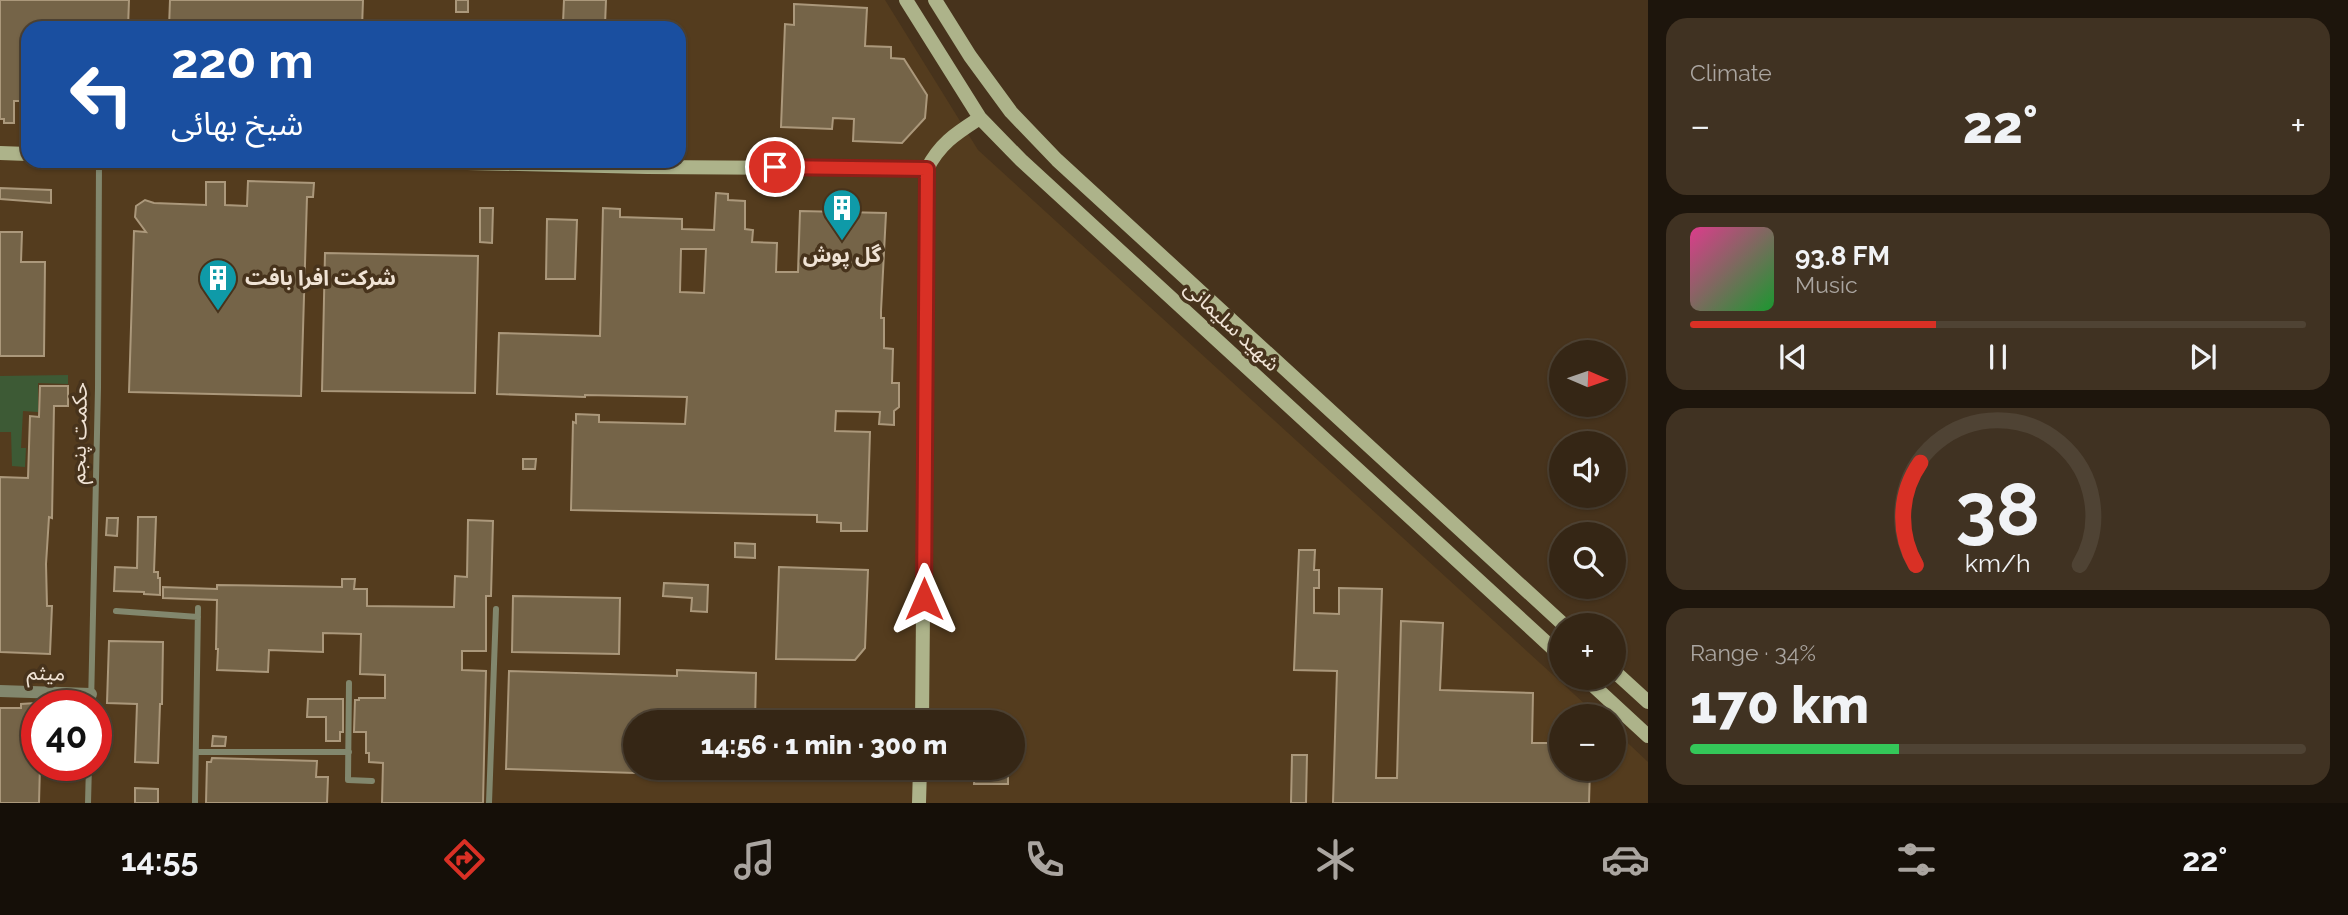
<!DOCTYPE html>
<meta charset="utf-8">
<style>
:root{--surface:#352615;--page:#403222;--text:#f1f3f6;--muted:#aaa5a0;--line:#4f4334;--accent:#d93025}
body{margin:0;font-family:Raleway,"Noto Sans Arabic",sans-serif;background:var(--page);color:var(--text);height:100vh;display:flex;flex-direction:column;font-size:26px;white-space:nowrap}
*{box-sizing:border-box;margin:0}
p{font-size:23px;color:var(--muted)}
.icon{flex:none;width:38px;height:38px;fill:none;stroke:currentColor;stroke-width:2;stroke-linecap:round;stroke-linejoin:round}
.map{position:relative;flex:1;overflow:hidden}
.side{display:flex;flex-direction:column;gap:18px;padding:18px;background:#1d150c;width:700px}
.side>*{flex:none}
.top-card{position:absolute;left:21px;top:21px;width:665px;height:147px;border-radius:21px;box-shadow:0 2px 5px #0004,0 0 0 2px var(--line);background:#1a4fa0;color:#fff;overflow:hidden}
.needle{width:46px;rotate:92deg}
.fabs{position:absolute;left:1549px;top:340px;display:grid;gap:14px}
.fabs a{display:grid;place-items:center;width:77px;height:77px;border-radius:50%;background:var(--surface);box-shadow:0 2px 5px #0004,0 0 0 2px var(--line);font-size:35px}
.speed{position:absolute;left:21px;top:690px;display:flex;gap:14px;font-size:35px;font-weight:700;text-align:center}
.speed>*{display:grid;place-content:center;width:91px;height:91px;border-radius:50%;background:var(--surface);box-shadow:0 2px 5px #0004,0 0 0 2px var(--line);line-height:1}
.speed .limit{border:10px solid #d22;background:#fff;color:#111}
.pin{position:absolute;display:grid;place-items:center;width:60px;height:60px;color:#fff;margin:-30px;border:4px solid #fff;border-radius:50%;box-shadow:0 2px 7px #0007}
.me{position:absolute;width:77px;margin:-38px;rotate:0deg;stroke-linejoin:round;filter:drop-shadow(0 0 5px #0008)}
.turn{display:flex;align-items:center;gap:24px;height:147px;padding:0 35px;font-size:32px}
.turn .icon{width:91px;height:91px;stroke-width:2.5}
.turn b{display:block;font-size:49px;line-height:60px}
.big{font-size:52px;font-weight:800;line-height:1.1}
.side .card{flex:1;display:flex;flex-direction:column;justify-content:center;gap:10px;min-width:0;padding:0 24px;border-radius:21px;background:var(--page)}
.side .dial{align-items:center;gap:0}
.dial svg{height:182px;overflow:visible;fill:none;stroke:var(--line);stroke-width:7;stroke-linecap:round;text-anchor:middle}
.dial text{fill:var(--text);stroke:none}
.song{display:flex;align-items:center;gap:21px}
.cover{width:84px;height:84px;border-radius:10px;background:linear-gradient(135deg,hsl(330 70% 55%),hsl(130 70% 35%))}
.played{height:7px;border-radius:4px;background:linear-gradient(90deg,var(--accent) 40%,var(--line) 40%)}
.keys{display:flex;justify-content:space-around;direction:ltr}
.heat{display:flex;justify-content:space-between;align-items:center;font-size:38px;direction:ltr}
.charge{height:10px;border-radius:5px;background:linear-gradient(90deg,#34c759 34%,var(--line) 0)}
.trip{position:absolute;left:623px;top:710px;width:402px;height:70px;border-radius:35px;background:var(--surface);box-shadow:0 2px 5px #0004,0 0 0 2px var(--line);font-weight:800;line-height:70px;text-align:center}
.tabs{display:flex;height:112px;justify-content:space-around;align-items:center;background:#150f08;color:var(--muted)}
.tabs .icon{width:49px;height:49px}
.tabs .on{color:var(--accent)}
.tabs b{font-size:32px;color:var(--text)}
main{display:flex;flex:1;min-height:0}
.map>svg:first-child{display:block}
</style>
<main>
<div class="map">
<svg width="1648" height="803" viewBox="0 0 1648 803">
<rect width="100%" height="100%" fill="#47331c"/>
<path fill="#543c1e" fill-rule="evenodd" d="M0,0H885L978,150L1598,716H1561V768H1614V730L1648,762V803H0ZM28,28H679V161H28ZM37,705H96V765H37ZM635,723H1013V768H635Z"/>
<path fill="#3d5a35" d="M68,375V384L38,383V412L23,411L21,448H26L25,467L12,466L11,432H0V376Z"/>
<path fill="#756448" stroke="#ab987b" stroke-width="2" fill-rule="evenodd" d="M0,0H129L128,28H28V101H14V123H4V119H0Z
M170,0H363L362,28H169Z
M456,0H468V12H456Z
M564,0H606L605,25L563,23Z
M794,4L867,8L865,46L891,47V58L904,59L927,95L925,118L902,143L853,141L854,119L833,118L832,129L781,127L785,24L794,25Z
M248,181L314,183L313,197H307L301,396L129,392L134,231L146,232L135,217L136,206L145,200L154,203L206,205V182H225V205L247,206Z
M0,188L51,190V203L0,199Z
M716,193L728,194V200L745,201V229L753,230L752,242L777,243L776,272H798L800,211L886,213L881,311V318H884V348L893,349L892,383H899V407L894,411V425L879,424L880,412L836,411L835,431L870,432L867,531H841V523L817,522V515L571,510L573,422L576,423V414L599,415V422L685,424L687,397L585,395V397L497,394L499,333L600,336L603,208L620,209V217L682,219V229L714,230ZM681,249H706L704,293L680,292Z
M480,208H493L492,243L480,242Z
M547,219L577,220L575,279H546Z
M0,232H22L21,262H45L44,356H0Z
M325,253L478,256L475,393L322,391Z
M40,386H68V406H54L52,518L49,517L46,564L47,606H52L50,654L0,652V477L28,478L30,416L39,417Z
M523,459H536L535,469H523Z
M138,517H156L154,572H158V578H160V595L144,594V592L114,591L115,567L137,568Z
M107,518H118L117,536L106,535Z
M468,520L493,521L491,596H486V651H462V670L486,671L483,803H382L383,763L369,762V753H366V732H354L355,700H359V698H385V675L360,674L361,634L323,633V652L269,650L268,672L217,670L218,649H216L217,600L163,598V587L217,589V585L342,587V579H355L354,589H367V606L454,607L455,576L467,577Z
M735,543L755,544V558L735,557Z
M1299,550H1315L1314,570H1319V588H1314V613L1339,614V588L1382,589L1376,778H1397L1401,621L1443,623L1440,690L1533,693L1532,743H1561V768H1590L1589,803H1333L1337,671L1294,670Z
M779,567L868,570L865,648L855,660L776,659Z
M664,583L708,585L707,612L691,611L692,598L663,596Z
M513,596L620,598L619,654L512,652Z
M109,641L163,642L162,704H160L158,763L135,762L137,704L107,703Z
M677,670L756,673L755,723H675V714L648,713L647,723H635V773L506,769L509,671L677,676Z
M308,699H343V732H340V741H326V717H307Z
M36,703L37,765H40L39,803H0V708H21V704Z
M213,736L226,737L225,746H212Z
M1292,755H1307L1306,803H1291Z
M212,758L317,761L316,777H328L327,803H206L207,762H211Z
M975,768H1008V784H974Z
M135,788L158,789V803H135Z"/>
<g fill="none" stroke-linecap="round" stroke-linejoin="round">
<path stroke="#82876d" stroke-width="6" d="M116,611L198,617
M349,683L348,780L372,781
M91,705L98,388L99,161
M196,752H349
M88,803L89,765
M195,803L198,608
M489,803L496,609"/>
<path stroke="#82876d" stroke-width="12" d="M0,691L91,694"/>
<path stroke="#adb38a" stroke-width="14" d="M906,0L980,118L1021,160L1561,656
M935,0L970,56L1011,112L1057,160L1564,625
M0,153L28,154
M383,161L647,167L927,169
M1614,671L1648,702
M1584,677L1648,736
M922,723L927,169C940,143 957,133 980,118
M919,803L920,768"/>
</g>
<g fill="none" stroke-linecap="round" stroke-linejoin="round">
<defs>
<path id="route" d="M775,167L927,169L924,599"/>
</defs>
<use href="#route" stroke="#8d1f18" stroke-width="18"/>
<use href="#route" stroke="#d93025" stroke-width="12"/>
</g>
<defs>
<symbol id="building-pin" viewBox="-11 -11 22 30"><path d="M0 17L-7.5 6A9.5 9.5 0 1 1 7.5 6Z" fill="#0f9aa8" stroke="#47331c"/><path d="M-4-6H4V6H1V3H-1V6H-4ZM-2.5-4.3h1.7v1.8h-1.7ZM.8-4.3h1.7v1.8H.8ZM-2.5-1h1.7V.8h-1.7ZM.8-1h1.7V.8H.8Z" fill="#fff"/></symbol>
</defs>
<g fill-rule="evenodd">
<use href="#building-pin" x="820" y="186" width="44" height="60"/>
<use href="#building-pin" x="196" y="256" width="44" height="60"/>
</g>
<g text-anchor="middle" stroke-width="7" stroke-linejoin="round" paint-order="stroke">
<g font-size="21" font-weight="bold" fill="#f0e3d5" stroke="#47331c">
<text x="842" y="262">گل پوش</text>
<text x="245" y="285" text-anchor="start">شرکت افرا بافت</text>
</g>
<g font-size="21" fill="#f0e3d5" stroke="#47331c">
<text transform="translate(1232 326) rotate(43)" y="7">شهید سلیمانی</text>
<text transform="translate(79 433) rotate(-89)" y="7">حکمت پنجم</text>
<text transform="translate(46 673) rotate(2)" y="7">میثم</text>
</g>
</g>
</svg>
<div class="fabs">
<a><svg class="needle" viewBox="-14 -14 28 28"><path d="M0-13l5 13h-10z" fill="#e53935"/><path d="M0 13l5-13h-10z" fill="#aaa5a0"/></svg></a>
<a><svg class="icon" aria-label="sound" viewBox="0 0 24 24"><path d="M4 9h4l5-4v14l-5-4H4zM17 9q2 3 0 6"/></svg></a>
<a><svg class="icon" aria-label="search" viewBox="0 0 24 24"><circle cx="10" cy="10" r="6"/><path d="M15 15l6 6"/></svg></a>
<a>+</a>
<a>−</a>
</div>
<div class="speed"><div class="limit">40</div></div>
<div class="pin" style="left:775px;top:167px;background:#d93025"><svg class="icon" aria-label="arrive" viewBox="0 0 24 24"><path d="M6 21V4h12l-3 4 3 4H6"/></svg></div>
<svg class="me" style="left:924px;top:599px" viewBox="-20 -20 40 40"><path d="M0-17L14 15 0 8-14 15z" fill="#d93025" stroke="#fff" stroke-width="4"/></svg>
<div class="trip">14:56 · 1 min · 300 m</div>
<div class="top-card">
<div class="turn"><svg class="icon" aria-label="left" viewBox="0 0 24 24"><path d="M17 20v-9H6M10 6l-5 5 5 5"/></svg><div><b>220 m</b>شیخ بهائی</div></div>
</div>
</div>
<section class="side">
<div class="card"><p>Climate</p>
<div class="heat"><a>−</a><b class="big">22°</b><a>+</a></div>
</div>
<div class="card">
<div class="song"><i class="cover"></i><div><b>93.8 FM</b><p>Music</p></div></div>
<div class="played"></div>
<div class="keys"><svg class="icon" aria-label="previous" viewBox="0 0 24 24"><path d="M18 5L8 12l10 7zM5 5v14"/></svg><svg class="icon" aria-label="pause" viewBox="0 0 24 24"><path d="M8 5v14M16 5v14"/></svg><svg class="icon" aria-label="next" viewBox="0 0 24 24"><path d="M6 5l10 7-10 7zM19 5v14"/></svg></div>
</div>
<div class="card dial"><svg viewBox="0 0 100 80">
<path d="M14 69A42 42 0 1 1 86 69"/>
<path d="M14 69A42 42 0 0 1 16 24" stroke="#d93025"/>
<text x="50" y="56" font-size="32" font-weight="700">38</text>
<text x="50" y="72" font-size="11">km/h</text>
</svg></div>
<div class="card"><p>Range · 34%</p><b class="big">170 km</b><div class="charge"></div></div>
</section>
</main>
<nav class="tabs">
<b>14:55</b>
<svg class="icon on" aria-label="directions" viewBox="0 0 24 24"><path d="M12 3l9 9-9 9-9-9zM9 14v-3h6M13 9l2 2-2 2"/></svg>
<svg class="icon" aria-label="music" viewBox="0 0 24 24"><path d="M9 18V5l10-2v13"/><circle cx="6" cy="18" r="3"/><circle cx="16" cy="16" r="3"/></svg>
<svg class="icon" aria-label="phone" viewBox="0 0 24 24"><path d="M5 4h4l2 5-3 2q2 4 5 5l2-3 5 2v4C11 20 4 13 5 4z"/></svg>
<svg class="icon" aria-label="climate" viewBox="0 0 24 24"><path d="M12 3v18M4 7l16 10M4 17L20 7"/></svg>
<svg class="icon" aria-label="car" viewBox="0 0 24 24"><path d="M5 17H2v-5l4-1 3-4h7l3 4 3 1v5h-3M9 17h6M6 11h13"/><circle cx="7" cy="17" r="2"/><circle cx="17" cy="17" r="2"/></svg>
<svg class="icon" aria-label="filters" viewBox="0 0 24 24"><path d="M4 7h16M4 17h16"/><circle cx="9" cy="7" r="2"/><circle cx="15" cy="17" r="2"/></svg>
<b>22°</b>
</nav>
